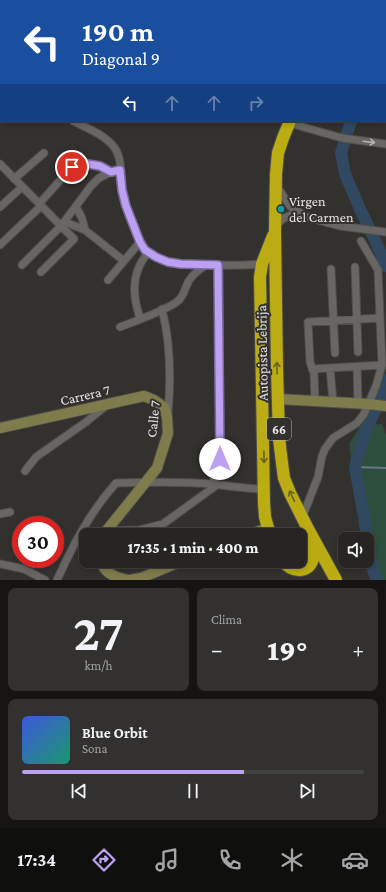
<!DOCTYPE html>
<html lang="es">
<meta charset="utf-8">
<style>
:root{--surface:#262522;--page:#32312f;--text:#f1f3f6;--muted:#a4a5a5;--line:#424240;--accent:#bca0f2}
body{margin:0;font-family:"Crimson Pro",serif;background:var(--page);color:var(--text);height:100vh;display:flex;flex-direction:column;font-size:15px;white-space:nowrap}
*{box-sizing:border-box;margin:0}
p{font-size:13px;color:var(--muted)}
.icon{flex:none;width:22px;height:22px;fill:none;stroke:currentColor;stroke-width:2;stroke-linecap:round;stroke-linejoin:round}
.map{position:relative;height:580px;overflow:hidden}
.panel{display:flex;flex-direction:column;gap:8px;padding:8px;background:#151413;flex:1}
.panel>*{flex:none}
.hud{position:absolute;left:0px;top:0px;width:386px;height:122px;box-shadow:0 2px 6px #0003,0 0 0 1px var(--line);background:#1a4fa0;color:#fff;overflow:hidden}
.controls{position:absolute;left:338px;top:532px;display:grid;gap:8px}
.controls a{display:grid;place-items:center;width:36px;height:36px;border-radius:8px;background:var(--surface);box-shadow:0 2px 6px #0003,0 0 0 1px var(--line);font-size:20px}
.speed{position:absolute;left:12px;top:516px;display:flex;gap:8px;font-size:20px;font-weight:700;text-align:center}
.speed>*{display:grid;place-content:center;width:52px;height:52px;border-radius:50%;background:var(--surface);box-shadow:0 2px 6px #0003,0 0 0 1px var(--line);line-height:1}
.speed .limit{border:6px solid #d22;background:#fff;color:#111}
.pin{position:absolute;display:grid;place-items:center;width:34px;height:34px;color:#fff;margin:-17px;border:2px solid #fff;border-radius:50%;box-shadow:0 1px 4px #0007}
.me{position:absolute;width:44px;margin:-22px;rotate:0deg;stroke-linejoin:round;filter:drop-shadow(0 0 3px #0008)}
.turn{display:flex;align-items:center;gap:14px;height:84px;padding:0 16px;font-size:18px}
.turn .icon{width:52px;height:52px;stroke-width:2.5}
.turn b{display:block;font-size:28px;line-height:34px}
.lanes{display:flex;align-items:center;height:38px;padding:0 16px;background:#0003;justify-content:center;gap:20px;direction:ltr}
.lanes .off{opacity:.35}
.big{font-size:30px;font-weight:800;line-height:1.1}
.panel .card{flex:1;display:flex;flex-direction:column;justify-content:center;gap:6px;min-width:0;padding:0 14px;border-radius:8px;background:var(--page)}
.panel .dial{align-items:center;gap:0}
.dial b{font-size:52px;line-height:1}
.song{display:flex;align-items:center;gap:12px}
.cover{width:48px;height:48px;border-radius:6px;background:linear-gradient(135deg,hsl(230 70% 55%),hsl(160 70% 35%))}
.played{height:4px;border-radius:2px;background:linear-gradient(90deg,var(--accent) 65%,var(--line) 65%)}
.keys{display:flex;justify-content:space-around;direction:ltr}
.heat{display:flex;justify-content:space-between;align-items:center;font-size:22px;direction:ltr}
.panel .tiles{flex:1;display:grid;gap:8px;grid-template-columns:1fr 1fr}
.card:last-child{grid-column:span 2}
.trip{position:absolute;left:79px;top:528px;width:228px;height:40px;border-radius:8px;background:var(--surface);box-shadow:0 2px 6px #0003,0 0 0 1px var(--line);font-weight:800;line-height:40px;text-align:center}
.menu{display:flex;height:64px;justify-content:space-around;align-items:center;background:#0f0f0e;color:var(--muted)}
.menu .icon{width:28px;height:28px}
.menu .active{color:var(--accent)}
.menu b{font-size:18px;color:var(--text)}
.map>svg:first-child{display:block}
</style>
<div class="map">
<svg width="386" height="580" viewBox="0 0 386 580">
<rect width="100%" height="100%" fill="#32312e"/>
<path fill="#2d4d3d" d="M136,0H276L275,1Z
M382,424L386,434V580H370L367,561V539H363L349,444L361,425Z"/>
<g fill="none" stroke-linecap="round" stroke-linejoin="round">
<path stroke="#677887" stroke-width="2" d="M355,467L386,468"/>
<path stroke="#314960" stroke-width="12" d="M385,40L386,38
M351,121L341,153L345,174L360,209L381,253L386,266
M367,539L364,517L355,467L365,433L383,392L386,380
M367,543L373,570L377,580"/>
<defs>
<path id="street" d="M21,0L22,1
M37,1L40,0
M0,2L1,4
M0,22L1,21
M385,58L386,59
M0,97H1
M73,121C87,128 105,135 114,147C123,159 120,177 122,191C125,205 137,242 146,250C152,255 160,260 167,262C180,265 194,264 207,265C225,265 244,266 262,264
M289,123L342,138L386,144
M0,164L74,239L41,272
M14,179L44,153
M278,188L290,206L303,215
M39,204L72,167C86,162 97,165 111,172
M0,207L22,187
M76,207L82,218L85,230
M65,222L85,230L124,261
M275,226L284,218L291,215H299L340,226L386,232
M0,245L41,206
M22,265L61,226L91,186L99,178L111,172L121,170
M355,267L358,352
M331,269L335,353
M108,280L140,242
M162,309C171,344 171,379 168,414
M140,318C132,295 131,271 149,252
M120,327C133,322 170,309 179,300C183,296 184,292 186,287C189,277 198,270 206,265
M357,367L358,403
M330,368L333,402
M312,369L382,365
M315,401L314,373L310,362L308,322L380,318
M25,471L36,457L86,422L107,405
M0,514L10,512
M302,518L318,477L322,456L325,449L333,438L357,423L364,414L376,386L382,365L378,270L361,241
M105,531L139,530L163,524L214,487L211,484L218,475L220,459L219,265
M0,564L24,569L45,580
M57,580C73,545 90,512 116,483C148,482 180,481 212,484C229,486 246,489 264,489"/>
<path id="secondary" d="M278,399L368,404L386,406
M0,428L144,396L154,400L164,407L167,417L168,433L157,468L103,535
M249,535L267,528
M101,561C104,573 116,578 128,580
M130,580L141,578L182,561"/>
<path id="highway" d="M342,1L343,0
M360,1L361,0
M290,121L283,138L278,153L276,174L275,232L277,369L279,438L282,463L284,478L290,493L308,529L336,580
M270,535L265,517L264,503L260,277L262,264L273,236
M283,561C291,573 310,574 313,558C315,552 313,546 311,541"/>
</defs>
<use href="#street" stroke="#4f4e4b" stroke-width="9"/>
<use href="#secondary" stroke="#4f4e4b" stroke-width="12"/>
<use href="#highway" stroke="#4f4e4b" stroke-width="14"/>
<use href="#street" stroke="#676663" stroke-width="7"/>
<use href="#secondary" stroke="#807b4b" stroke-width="10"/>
<use href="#highway" stroke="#bcac13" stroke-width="12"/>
</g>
<defs><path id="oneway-shaft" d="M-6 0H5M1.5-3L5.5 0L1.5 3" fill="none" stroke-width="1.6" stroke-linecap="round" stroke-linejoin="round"/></defs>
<use stroke="#b3b2b0" href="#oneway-shaft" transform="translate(369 142) rotate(7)"/>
<g stroke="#696223">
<use href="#oneway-shaft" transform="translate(277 368) rotate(-91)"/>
<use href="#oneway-shaft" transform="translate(264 457) rotate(89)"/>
<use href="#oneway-shaft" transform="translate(292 496) rotate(-115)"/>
</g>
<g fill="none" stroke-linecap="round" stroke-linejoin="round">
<defs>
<path id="route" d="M72,167L80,164H88L100,166L111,172L120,170L122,190L126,206L140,242L145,250L156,257L168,262L181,264L218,265L220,459"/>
</defs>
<use href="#route" stroke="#7a689d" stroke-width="10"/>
<use href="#route" stroke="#bca0f2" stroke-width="7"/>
</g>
<circle fill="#0f9aa8" stroke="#32312e" stroke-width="1.5" cx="281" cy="209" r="4"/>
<g text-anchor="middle" stroke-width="4" stroke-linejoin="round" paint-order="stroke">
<rect fill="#32312e" stroke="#b0afad" stroke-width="1" x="267" y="418" width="24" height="22" rx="3"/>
<g font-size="13" font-weight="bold" fill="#e6e5e3">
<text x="279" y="434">66</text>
</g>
<g font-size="14" fill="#e6e5e3" stroke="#32312e" text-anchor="start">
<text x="289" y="206">Virgen<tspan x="289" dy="16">del Carmen</tspan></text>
</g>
<g font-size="14" fill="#e6e5e3" stroke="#32312e">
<text transform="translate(262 353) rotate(-91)" y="5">Autopista Lebrija</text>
<text transform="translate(85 395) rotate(-13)" y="5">Carrera 7</text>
<text transform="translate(153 419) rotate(-84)" y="5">Calle 7</text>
</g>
</g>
</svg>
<div class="controls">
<a><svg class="icon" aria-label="sound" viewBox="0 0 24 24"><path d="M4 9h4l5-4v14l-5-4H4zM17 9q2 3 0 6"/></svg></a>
</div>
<div class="speed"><div class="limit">30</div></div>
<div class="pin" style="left:72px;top:167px;background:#d93025"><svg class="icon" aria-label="arrive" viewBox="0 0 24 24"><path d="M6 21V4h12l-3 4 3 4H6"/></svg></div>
<svg class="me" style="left:220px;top:459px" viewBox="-20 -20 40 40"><circle r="19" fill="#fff"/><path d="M0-13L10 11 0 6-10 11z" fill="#bca0f2"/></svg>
<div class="trip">17:35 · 1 min · 400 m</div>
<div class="hud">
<div class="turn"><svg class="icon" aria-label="left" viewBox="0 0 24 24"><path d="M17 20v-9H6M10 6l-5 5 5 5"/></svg><div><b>190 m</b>Diagonal 9</div></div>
<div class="lanes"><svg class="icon" aria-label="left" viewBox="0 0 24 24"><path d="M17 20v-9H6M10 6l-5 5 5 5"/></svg><svg class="icon off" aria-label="ahead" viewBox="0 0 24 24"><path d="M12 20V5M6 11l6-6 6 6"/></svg><svg class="icon off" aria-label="ahead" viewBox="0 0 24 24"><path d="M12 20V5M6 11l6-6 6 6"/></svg><svg class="icon off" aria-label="right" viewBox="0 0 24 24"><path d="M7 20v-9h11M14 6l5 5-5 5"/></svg></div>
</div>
</div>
<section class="panel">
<div class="tiles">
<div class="card dial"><b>27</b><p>km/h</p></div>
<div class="card"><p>Clima</p>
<div class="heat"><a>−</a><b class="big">19°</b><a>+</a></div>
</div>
<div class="card">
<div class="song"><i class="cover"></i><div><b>Blue Orbit</b><p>Sona</p></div></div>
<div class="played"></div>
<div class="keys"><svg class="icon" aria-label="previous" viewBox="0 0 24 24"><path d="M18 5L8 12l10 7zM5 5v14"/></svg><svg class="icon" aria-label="pause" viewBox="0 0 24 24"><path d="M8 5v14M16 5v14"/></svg><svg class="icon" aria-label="next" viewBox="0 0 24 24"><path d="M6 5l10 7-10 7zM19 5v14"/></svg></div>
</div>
</div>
</section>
<nav class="menu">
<b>17:34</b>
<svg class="icon active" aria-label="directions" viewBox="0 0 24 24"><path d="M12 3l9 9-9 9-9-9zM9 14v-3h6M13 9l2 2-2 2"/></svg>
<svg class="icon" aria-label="music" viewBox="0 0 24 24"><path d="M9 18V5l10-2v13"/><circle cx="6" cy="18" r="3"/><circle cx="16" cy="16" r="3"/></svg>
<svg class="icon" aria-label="phone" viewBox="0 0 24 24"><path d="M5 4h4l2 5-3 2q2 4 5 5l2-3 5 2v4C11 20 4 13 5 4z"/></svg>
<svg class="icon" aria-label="climate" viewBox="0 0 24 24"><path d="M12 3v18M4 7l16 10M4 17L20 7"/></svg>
<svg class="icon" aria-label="car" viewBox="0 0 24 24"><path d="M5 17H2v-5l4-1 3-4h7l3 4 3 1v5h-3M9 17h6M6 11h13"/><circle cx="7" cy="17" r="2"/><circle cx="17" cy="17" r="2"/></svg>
</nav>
